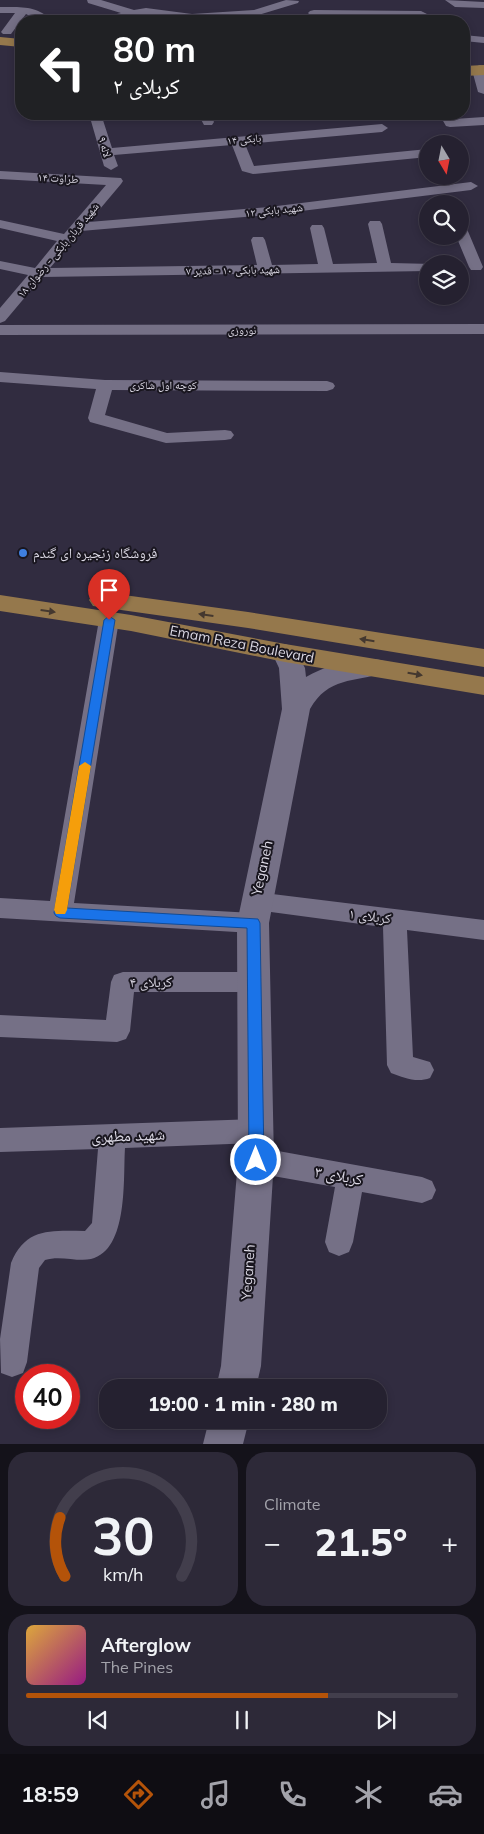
<!DOCTYPE html>
<meta charset="utf-8">
<style>
:root{--surface:#252130;--page:#2d2938;--text:#f1f3f6;--muted:#a3a3ab;--line:#423e4c;--accent:#b45309}
body{margin:0;font-family:Mulish,"Noto Naskh Arabic",sans-serif;background:var(--page);color:var(--text);height:100vh;display:flex;flex-direction:column;font-size:19px;white-space:nowrap}
*{box-sizing:border-box;margin:0}
p{font-size:16px;color:var(--muted)}
.icon{flex:none;width:28px;height:28px;fill:none;stroke:currentColor;stroke-width:2;stroke-linecap:round;stroke-linejoin:round}
.map{position:relative;height:1444px;overflow:hidden}
.drawer{display:flex;flex-direction:column;gap:8px;padding:8px;background:#14121a;flex:1}
.drawer>*{flex:none}
.hud{position:absolute;left:15px;top:15px;width:455px;height:105px;border-radius:20px;box-shadow:0 2px 8px #0003,0 0 0 1px var(--line);background:#202124;color:#fff;overflow:hidden}
.needle{width:32px;rotate:170deg}
.buttons{position:absolute;left:419px;top:135px;display:grid;gap:10px}
.buttons a{display:grid;place-items:center;width:50px;height:50px;border-radius:50%;background:var(--surface);box-shadow:0 2px 8px #0003,0 0 0 1px var(--line);font-size:25px}
.speed{position:absolute;left:15px;top:1364px;display:flex;gap:10px;font-size:25px;font-weight:700;text-align:center}
.speed>*{display:grid;place-content:center;width:65px;height:65px;border-radius:50%;background:var(--surface);box-shadow:0 2px 8px #0003,0 0 0 1px var(--line);line-height:1}
.speed .limit{border:8px solid #d22;background:#fff;color:#111}
.pin{position:absolute;display:grid;place-items:center;width:42px;height:42px;color:#fff;margin:-51px -21px;border-radius:50% 50% 50% 0;rotate:-45deg;box-shadow:0 0 5px #0007}
.pin .icon{rotate:45deg}
.me{position:absolute;width:55px;margin:-28px;rotate:0deg;stroke-linejoin:round;filter:drop-shadow(0 0 4px #0008)}
.turn{display:flex;align-items:center;gap:18px;height:105px;padding:0 15px;font-size:22px}
.turn .icon{width:65px;height:65px;stroke-width:2.5}
.turn b{display:block;font-size:35px;line-height:42px}
.big{font-size:38px;font-weight:800;line-height:1.1}
.drawer .tile{flex:1;display:flex;flex-direction:column;justify-content:center;gap:8px;min-width:0;padding:0 18px;border-radius:20px;background:var(--page)}
.drawer .dial{align-items:center;gap:0}
.dial svg{height:130px;overflow:visible;fill:none;stroke:var(--line);stroke-width:7;stroke-linecap:round;text-anchor:middle}
.dial text{fill:var(--text);stroke:none}
.song{display:flex;align-items:center;gap:15px}
.cover{width:60px;height:60px;border-radius:8px;background:linear-gradient(135deg,hsl(40 70% 55%),hsl(310 70% 35%))}
.played{height:5px;border-radius:2px;background:linear-gradient(90deg,var(--accent) 70%,var(--line) 70%)}
.keys{display:flex;justify-content:space-around;direction:ltr}
.heat{display:flex;justify-content:space-between;align-items:center;font-size:28px;direction:ltr}
.drawer .tiles{flex:1;display:grid;gap:8px;grid-template-columns:1fr 1fr}
.tile:last-child{grid-column:span 2}
.trip{position:absolute;left:99px;top:1379px;width:288px;height:50px;border-radius:20px;background:var(--surface);box-shadow:0 2px 8px #0003,0 0 0 1px var(--line);font-weight:800;line-height:50px;text-align:center}
.menu{display:flex;height:80px;justify-content:space-around;align-items:center;background:#0f0d13;color:var(--muted)}
.menu .icon{width:35px;height:35px}
.menu .selected{color:var(--accent)}
.menu b{font-size:22px;color:var(--text)}
.map>svg:first-child{display:block}
</style>
<div class="map">
<svg width="484" height="1444" viewBox="0 0 484 1444">
<rect width="100%" height="100%" fill="#312c40"/>
<g fill="none" stroke-linecap="round" stroke-linejoin="round">
<path fill="#757086" fill-rule="evenodd" d="M87,0H101L134,10L146,8L192,14L254,10L286,0L299,1L298,3L255,16L192,20L146,14L114,21H95L96,19L121,13L88,3Z
M445,0L484,2V8L455,7Z
M0,7C19,7 38,5 52,21H40L26,14L11,34H3L1,32L15,13H0Z
M314,10L421,11L427,14L421,17L310,15L308,13L310,11Z
M464,35L484,37V43L464,41Z
M89,114H101L112,148L382,124L388,128L382,132L245,144L254,166L428,149V157L253,174L242,171L232,145L114,155L118,166L111,170L104,166Z
M198,114H210L214,122L212,125H204Z
M439,114H451L454,119L484,117V125L450,127L446,126Z
M0,171L121,178L123,181L121,184L89,222L269,207L471,182L478,186L471,190L269,215L81,231L50,268L257,265L251,240L253,237H263L265,240L272,265L318,264L310,228L312,225H322L324,228L333,264L377,263L368,224L370,221H380L382,224L391,263L433,264H428V271L42,277L5,321L0,323V308L28,275L0,269V261L35,268L57,241L0,228V220L64,234L106,185L0,179Z
M460,225L465,226L467,229L483,267L481,270H471L469,267L456,236H460Z
M484,324V334L0,335V325Z
M0,372L105,380L327,381L333,383L335,386L333,389L327,391L112,390L105,415L167,433L225,430L231,431L234,435L231,439L225,440L166,443L90,422L88,418L96,389L0,382Z
M109,613L116,615L119,620L74,903L253,913L262,916L265,923L262,930L253,933L0,918V898L50,901L99,620L102,615Z
M256,892L484,920V940L407,930L413,1057L430,1062L434,1070L430,1078C417,1083 404,1078 391,1073L387,1065L383,927L256,910L248,908L244,901L248,894Z
M123,972H255L264,975L267,982L264,989L255,992H134L130,1031L126,1039L117,1042L0,1037V1015L106,1020L111,982L114,975Z
M256,1119L266,1122L270,1131L266,1140L256,1143L125,1148C123,1177 129,1250 91,1259C77,1262 60,1255 45,1260L39,1268L27,1362L23,1373L12,1377L1,1373L0,1339L11,1263C26,1227 51,1231 85,1231L92,1223L98,1149L0,1152V1128Z
M256,1147L422,1177L432,1181L436,1190L432,1199L422,1203L362,1192L353,1242L349,1252L339,1256L329,1252L325,1242L335,1187L256,1173L246,1169L242,1160L246,1151Z"/>
<path fill="#757086" fill-rule="evenodd" d="M480,65L484,66V94L478,92L472,70L475,67Z
M285,644L294,647L305,668L306,677C327,665 361,654 384,661L388,667L384,673C354,682 328,677 310,709L269,923L274,1160L261,1366L256,1388H216L221,1366L238,1160L237,923L282,709L279,668L272,653L276,647Z
M209,1420H249L243,1444H203Z"/>
<path fill="#95784c" fill-rule="evenodd" d="M0,37L21,39V47L0,45Z
M484,65V75L464,76V66Z
M102,592L248,612L484,649V667L248,628L93,606L89,600L93,594Z
M0,595L131,615L285,644L484,677V695L285,662L131,631L0,611Z"/>
</g>
<defs><path id="oneway-solid" d="M-6-.8H1V-3.2L6.5 0L1 3.2V.8H-6Z" transform="scale(1.25)"/></defs>
<g fill="#44382f">
<use href="#oneway-solid" transform="translate(48 611) rotate(8)"/>
<use href="#oneway-solid" transform="translate(206 615) rotate(-172)"/>
<use href="#oneway-solid" transform="translate(367 640) rotate(-171)"/>
<use href="#oneway-solid" transform="translate(415 674) rotate(10)"/>
</g>
<path fill="#1a73e8" stroke="#114b97" d="M109,616L115,620L67,908L258,919L260,923L264,1160L261,1165L256,1167L251,1165L249,1160L247,928L60,918L56,916L54,913L104,620Z"/>
<path fill="#f59e0b" d="M85,762L91,766L67,910L65,914H56L54,910L79,766Z"/>
<circle fill="#3f7fe0" stroke="#19161f" stroke-width="2" cx="23" cy="553" r="5"/>
<g text-anchor="middle" stroke-width="4" stroke-linejoin="round" paint-order="stroke">
<g font-size="11" fill="#dcd9e5" stroke="#19161f">
<text transform="translate(244 139) rotate(-5)" y="4">بابکی ۱۴</text>
<text transform="translate(105 147) rotate(73)" y="4">لاله ۹</text>
<text transform="translate(58 178) rotate(3)" y="4">طراوت ۱۴</text>
<text transform="translate(274 210) rotate(-6)" y="4">شهید بابکی ۱۲</text>
<text transform="translate(58 250) rotate(-50)" y="4">شهید قربان بابکی - رضوان ۱۸</text>
<text transform="translate(233 270) rotate(-1)" y="4">شهید بابکی ۱۰ - قدیر ۷</text>
<text x="242" y="334">نوروزی</text>
<text x="163" y="389">کوچه اول شاکری</text>
</g>
<g font-size="14" fill="#dcd9e5" stroke="#19161f" text-anchor="start">
<text x="33" y="558">فروشگاه زنجیره ای گندم</text>
</g>
<g font-size="14" fill="#dcd9e5" stroke="#19161f">
<text transform="translate(242 644) rotate(11)" y="5">Emam Reza Boulevard</text>
<text transform="translate(262 868) rotate(-78)" y="5">Yeganeh</text>
<text transform="translate(370 916) rotate(7)" y="5">کربلای ۱</text>
<text transform="translate(151 982) rotate(-1)" y="5">کربلای ۴</text>
<text transform="translate(248 1272) rotate(-86)" y="5">Yeganeh</text>
</g>
<g font-size="16" fill="#dcd9e5" stroke="#19161f">
<text transform="translate(128 1135) rotate(-2)" y="6">شهید مطهری</text>
<text transform="translate(339 1175) rotate(10)" y="6">کربلای ۳</text>
</g>
</g>
</svg>
<div class="buttons">
<a><svg class="needle" viewBox="-14 -14 28 28"><path d="M0-13l5 13h-10z" fill="#e53935"/><path d="M0 13l5-13h-10z" fill="#a3a3ab"/></svg></a>
<a><svg class="icon" aria-label="search" viewBox="0 0 24 24"><circle cx="10" cy="10" r="6"/><path d="M15 15l6 6"/></svg></a>
<a><svg class="icon" aria-label="layers" viewBox="0 0 24 24"><path d="M12 4l9 5-9 5-9-5zM3 14l9 5 9-5"/></svg></a>
</div>
<div class="speed"><div class="limit">40</div></div>
<div class="pin" style="left:109px;top:620px;background:#d93025"><svg class="icon" aria-label="arrive" viewBox="0 0 24 24"><path d="M6 21V4h12l-3 4 3 4H6"/></svg></div>
<svg class="me" style="left:256px;top:1160px" viewBox="-20 -20 40 40"><circle r="17" fill="#1a73e8" stroke="#fff" stroke-width="3"/><path d="M0-11L8 9 0 5-8 9z" fill="#fff"/></svg>
<div class="trip">19:00 · 1 min · 280 m</div>
<div class="hud">
<div class="turn"><svg class="icon" aria-label="left" viewBox="0 0 24 24"><path d="M17 20v-9H6M10 6l-5 5 5 5"/></svg><div><b>80 m</b>کربلای ۲</div></div>
</div>
</div>
<section class="drawer">
<div class="tiles">
<div class="tile dial"><svg viewBox="0 0 100 80">
<path d="M14 69A42 42 0 1 1 86 69"/>
<path d="M14 69A42 42 0 0 1 11 33" stroke="#b45309"/>
<text x="50" y="56" font-size="32" font-weight="700">30</text>
<text x="50" y="72" font-size="11">km/h</text>
</svg></div>
<div class="tile"><p>Climate</p>
<div class="heat"><a>−</a><b class="big">21.5°</b><a>+</a></div>
</div>
<div class="tile">
<div class="song"><i class="cover"></i><div><b>Afterglow</b><p>The Pines</p></div></div>
<div class="played"></div>
<div class="keys"><svg class="icon" aria-label="previous" viewBox="0 0 24 24"><path d="M18 5L8 12l10 7zM5 5v14"/></svg><svg class="icon" aria-label="pause" viewBox="0 0 24 24"><path d="M8 5v14M16 5v14"/></svg><svg class="icon" aria-label="next" viewBox="0 0 24 24"><path d="M6 5l10 7-10 7zM19 5v14"/></svg></div>
</div>
</div>
</section>
<nav class="menu">
<b>18:59</b>
<svg class="icon selected" aria-label="directions" viewBox="0 0 24 24"><path d="M12 3l9 9-9 9-9-9zM9 14v-3h6M13 9l2 2-2 2"/></svg>
<svg class="icon" aria-label="music" viewBox="0 0 24 24"><path d="M9 18V5l10-2v13"/><circle cx="6" cy="18" r="3"/><circle cx="16" cy="16" r="3"/></svg>
<svg class="icon" aria-label="phone" viewBox="0 0 24 24"><path d="M5 4h4l2 5-3 2q2 4 5 5l2-3 5 2v4C11 20 4 13 5 4z"/></svg>
<svg class="icon" aria-label="climate" viewBox="0 0 24 24"><path d="M12 3v18M4 7l16 10M4 17L20 7"/></svg>
<svg class="icon" aria-label="car" viewBox="0 0 24 24"><path d="M5 17H2v-5l4-1 3-4h7l3 4 3 1v5h-3M9 17h6M6 11h13"/><circle cx="7" cy="17" r="2"/><circle cx="17" cy="17" r="2"/></svg>
</nav>
